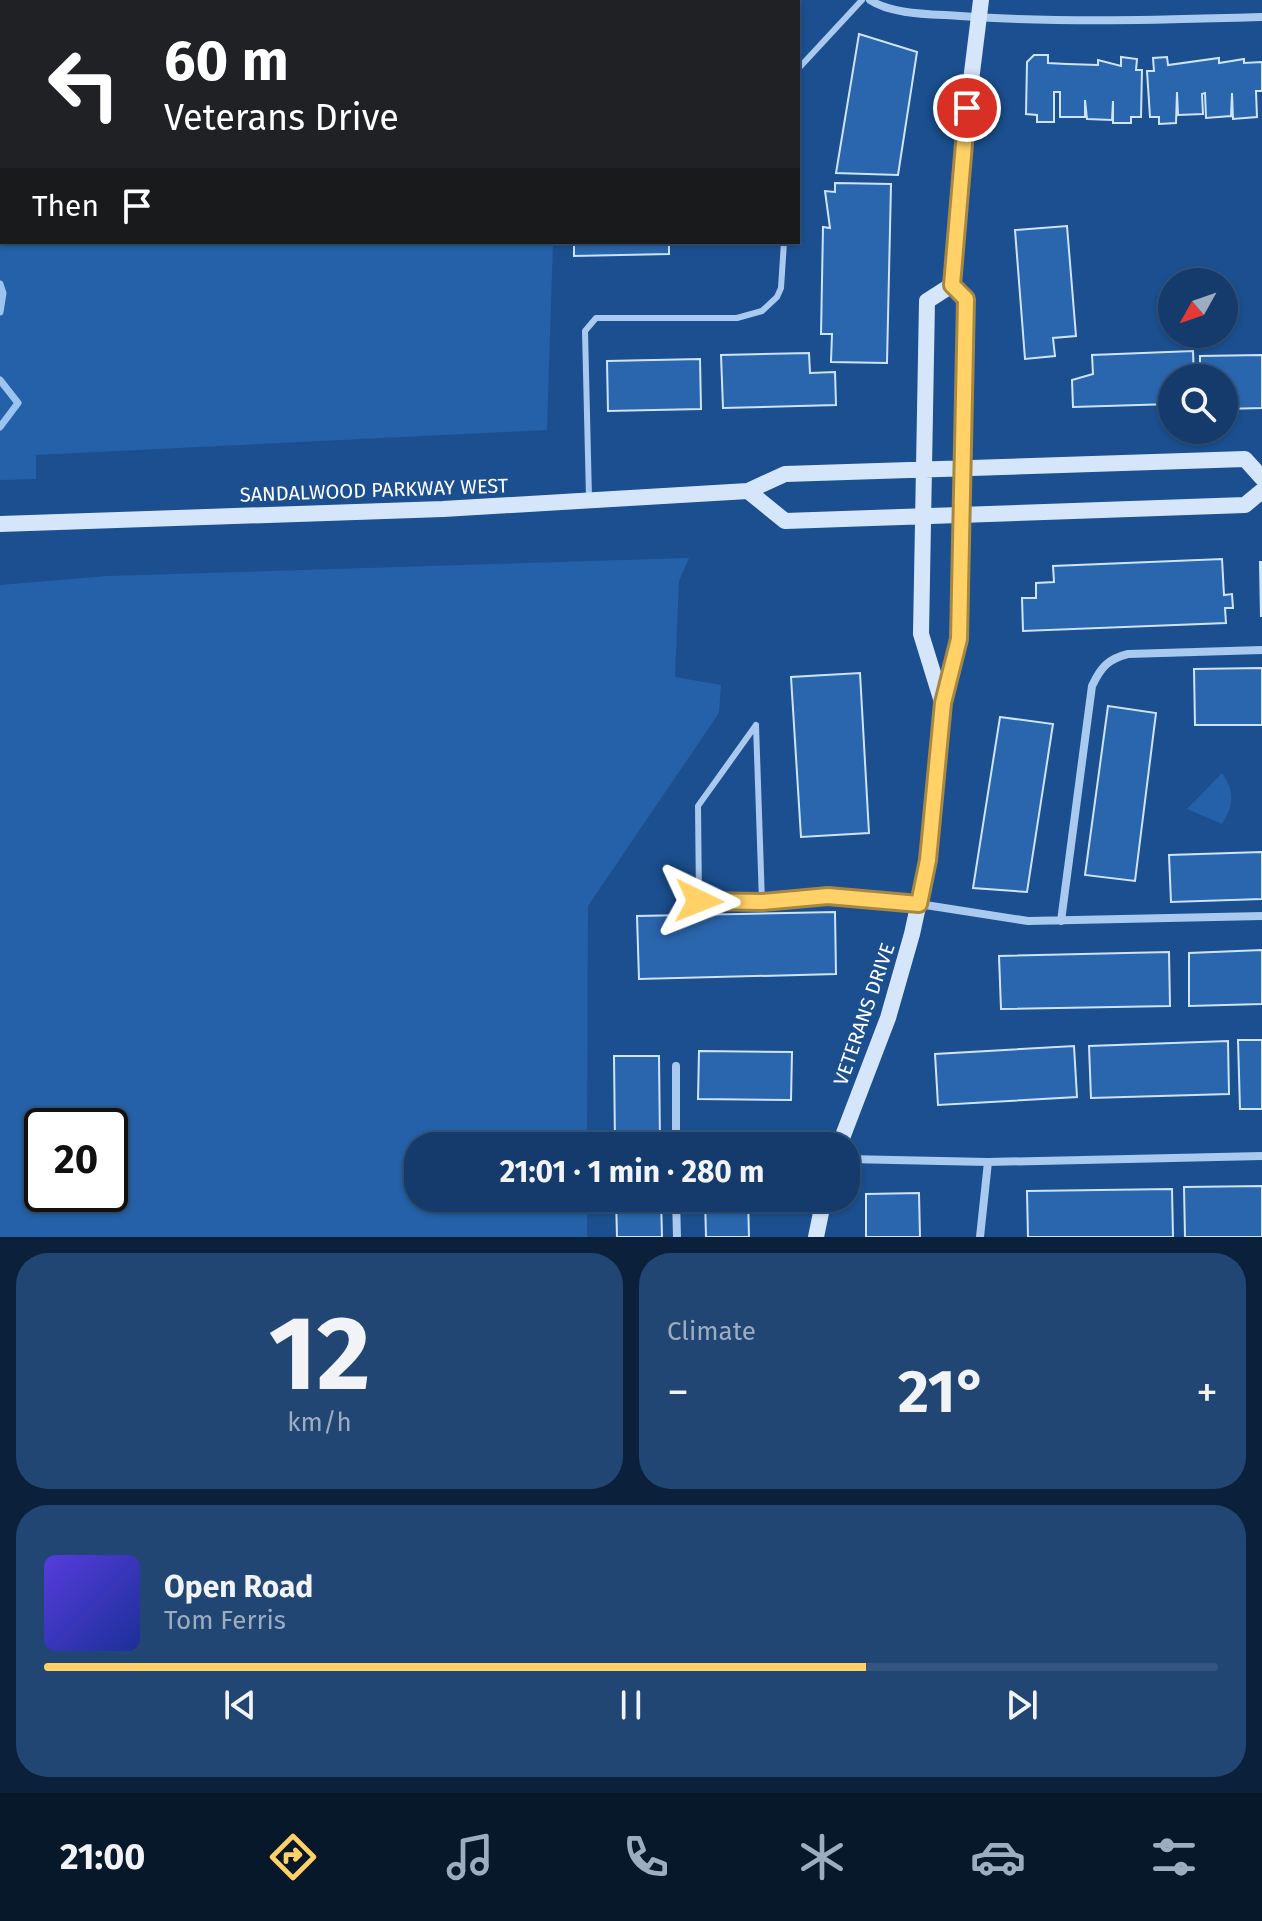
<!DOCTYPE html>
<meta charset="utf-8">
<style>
:root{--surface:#143b6b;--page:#214673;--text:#f1f3f6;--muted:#9dadc1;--line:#33557e;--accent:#ffd166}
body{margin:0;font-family:"Fira Sans",sans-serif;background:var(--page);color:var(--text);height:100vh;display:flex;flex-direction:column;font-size:30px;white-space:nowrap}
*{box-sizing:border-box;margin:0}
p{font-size:26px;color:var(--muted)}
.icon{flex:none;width:44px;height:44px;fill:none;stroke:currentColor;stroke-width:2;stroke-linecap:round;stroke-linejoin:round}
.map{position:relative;height:1237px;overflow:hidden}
.sheet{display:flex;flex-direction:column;gap:16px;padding:16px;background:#0b203b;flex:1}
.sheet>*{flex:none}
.top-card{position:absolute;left:0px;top:0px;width:800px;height:244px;box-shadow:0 2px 6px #0004,0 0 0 2px var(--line);background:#202124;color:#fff;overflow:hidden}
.needle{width:52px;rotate:230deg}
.fabs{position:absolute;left:1158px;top:268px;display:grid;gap:16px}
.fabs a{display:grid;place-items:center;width:80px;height:80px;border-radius:50%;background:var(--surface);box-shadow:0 2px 6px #0004,0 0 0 2px var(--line);font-size:40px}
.speed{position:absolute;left:24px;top:1108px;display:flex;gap:16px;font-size:40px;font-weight:700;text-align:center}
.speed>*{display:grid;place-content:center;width:104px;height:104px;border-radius:50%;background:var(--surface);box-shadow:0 2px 6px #0004,0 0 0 2px var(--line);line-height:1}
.speed .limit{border:4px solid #111;border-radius:12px;background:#fff;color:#111}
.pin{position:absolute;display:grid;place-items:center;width:68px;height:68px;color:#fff;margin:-34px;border:4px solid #fff;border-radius:50%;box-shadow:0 2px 8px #0007}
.me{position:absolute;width:88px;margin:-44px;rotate:92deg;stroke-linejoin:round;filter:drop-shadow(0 0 6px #0008)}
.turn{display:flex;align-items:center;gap:28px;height:168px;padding:0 32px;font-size:36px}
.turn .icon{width:104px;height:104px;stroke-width:2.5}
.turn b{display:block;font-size:56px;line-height:68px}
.then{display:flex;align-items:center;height:76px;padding:0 32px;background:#0003;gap:16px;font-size:30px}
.big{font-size:60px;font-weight:700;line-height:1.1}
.sheet .widget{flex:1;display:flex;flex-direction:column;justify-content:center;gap:12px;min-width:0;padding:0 28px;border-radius:32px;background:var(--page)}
.sheet .dial{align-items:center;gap:0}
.dial b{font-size:104px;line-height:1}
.song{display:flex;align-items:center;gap:24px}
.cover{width:96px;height:96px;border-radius:12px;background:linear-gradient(135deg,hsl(250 70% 55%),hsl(230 70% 35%))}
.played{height:8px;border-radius:4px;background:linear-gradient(90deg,var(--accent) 70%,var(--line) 70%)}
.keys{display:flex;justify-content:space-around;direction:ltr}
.heat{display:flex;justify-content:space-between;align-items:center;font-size:44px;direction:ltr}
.sheet .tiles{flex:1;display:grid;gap:16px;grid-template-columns:1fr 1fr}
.widget:last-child{grid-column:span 2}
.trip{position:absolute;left:404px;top:1132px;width:456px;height:80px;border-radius:32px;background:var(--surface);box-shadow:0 2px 6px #0004,0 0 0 2px var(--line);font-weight:700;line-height:80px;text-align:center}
.tab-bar{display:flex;height:128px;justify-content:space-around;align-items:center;background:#08182b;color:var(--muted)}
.tab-bar .icon{width:56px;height:56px}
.tab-bar .on{color:var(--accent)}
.tab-bar b{font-size:36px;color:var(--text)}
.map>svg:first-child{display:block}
</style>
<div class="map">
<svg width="1262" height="1237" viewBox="0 0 1262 1237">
<rect width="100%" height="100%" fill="#1b4f8f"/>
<path fill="#2461a8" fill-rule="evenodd" d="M0,0H733L2,2V242H553L547,430L36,455V479L0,480Z
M689,558L679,581L675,677L721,685L719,713L588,906L587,1146H418V1198H587V1237H0V585L107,576ZM110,1126V1194H42V1126Z
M1222,773C1235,791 1234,805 1222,824L1187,809Z"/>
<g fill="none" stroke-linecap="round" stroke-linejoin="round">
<path stroke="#9cc4f0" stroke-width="7" d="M101,2L102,0
M0,180L2,178
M0,284L3,293L0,312
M0,380L18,403L0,427"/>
</g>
<path fill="#2a66ad" stroke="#cfe3fa" stroke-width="2" d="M859,34L917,52L898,175L836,173Z
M1034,55H1048V63L1067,64L1098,65V60L1121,66V57L1137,59L1136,70H1142L1141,117H1131V123H1113V101L1112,120L1087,119L1085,100V117H1060V92H1054V122H1037V115L1026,114L1027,62Z
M1167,57L1168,65L1219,58V63L1244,59V63L1262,62V91H1256L1257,117L1233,119L1232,93L1231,116L1206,118L1205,93L1202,94L1203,114L1178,115L1177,92L1176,123L1159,124V117H1150L1147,71H1154L1153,58Z
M835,183L891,184L887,363L831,362L832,334H821L823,227L830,228L825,191L835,192Z
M1067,226L1076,336L1053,338L1055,356L1025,359L1015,230Z
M574,242H669V254L574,256Z
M1193,351L1194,378H1172V404L1073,407L1072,380L1093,374L1092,355Z
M809,353L810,373L835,372L836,405L723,408L721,355Z
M1262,355V408L1224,409V378H1200V356Z
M700,359L701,409L608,411L607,361Z
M1222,559L1224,595L1232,594L1233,608H1225L1226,623L1023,631L1022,598H1036V583L1054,582L1053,566Z
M1260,562H1262L1261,617Z
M1262,668V725H1195L1194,669Z
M860,673L869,833L801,837L791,677Z
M1108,706L1156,713L1135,881L1085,875Z
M1000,717L1053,724L1027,892L973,888Z
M1262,852V899L1171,902L1169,855Z
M835,912L836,974L639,979L637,916Z
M1262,950V1004L1189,1006V953Z
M1169,952L1170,1006L1001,1009L999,956Z
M1238,1040H1262V1109H1240Z
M1228,1041L1229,1094L1091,1098L1089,1046Z
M1074,1046L1077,1097L938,1105L935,1054Z
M699,1051L792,1052L791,1100L698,1099Z
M614,1056H659L660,1143L615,1144Z
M1262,1186V1237H1185L1184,1187Z
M1172,1189L1173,1237H1028L1027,1191Z
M919,1193L920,1237H866V1194Z
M616,1198H661L662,1237H617Z
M705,1198H748L749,1237H706Z"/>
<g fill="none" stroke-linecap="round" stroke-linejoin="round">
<path stroke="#a9c9ee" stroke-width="6" d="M798,69L862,0
M589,498L585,331L596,318H737L762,311L777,297L781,288L784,242
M756,725L762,902L828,896L916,903
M756,725L698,806L699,901L762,902"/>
<path stroke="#a9c9ee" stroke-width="8" d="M870,0C892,15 933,14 960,16C1061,23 1161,20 1262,17
M919,904L1028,921L1262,916
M1061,921L1092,686C1101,667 1108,659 1128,654L1262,650
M676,1066V1146
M676,1144L770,1141L788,1146
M846,1159L988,1162L1262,1156
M676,1198L677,1237
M980,1237L988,1162"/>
<path stroke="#d6e6fa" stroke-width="16" d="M748,491L785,521L1245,505L1262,491
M0,524L443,509L748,491L785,474L1245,459L1262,478
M942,702L921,634L927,301L952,285
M839,1146L888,1018L912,934L928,860L943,703L959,639L966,299L952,285L963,145L981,0
M816,1237L824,1198"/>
</g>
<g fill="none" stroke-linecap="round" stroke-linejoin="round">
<defs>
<path id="route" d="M699,901L762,902L828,896L919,904L928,860L943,703L959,639L966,299L952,285L967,108"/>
</defs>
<use href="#route" stroke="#a68842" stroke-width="20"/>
<use href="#route" stroke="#ffd166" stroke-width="14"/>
</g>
<g text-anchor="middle" stroke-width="8" stroke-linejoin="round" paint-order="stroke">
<g font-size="20" fill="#fff" stroke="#1b4f8f">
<text transform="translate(374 490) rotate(-2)" y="7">SANDALWOOD PARKWAY WEST</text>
<text transform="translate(864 1014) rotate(-71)" y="7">VETERANS DRIVE</text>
</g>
</g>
</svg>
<div class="fabs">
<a><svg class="needle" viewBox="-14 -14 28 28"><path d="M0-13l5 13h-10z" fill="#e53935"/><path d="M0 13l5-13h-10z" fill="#9dadc1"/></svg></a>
<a><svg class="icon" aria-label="search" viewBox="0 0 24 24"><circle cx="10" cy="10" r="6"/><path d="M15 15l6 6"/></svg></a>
</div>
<div class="speed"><div class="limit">20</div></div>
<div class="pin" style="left:967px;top:108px;background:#d93025"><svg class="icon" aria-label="arrive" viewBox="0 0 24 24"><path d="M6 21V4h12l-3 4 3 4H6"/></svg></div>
<svg class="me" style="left:699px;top:901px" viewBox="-20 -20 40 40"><path d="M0-17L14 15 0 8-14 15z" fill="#ffd166" stroke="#fff" stroke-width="4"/></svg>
<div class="trip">21:01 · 1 min · 280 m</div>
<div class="top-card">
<div class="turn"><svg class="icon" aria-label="left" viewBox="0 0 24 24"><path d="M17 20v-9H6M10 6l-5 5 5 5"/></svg><div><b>60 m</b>Veterans Drive</div></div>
<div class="then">Then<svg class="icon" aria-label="arrive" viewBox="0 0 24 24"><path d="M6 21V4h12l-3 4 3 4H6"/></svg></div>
</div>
</div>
<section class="sheet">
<div class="tiles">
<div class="widget dial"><b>12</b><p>km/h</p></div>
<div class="widget"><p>Climate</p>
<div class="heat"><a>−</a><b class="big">21°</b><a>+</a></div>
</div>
<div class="widget">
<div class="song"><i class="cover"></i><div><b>Open Road</b><p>Tom Ferris</p></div></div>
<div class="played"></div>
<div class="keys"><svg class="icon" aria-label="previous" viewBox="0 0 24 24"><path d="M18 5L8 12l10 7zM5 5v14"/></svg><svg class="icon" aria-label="pause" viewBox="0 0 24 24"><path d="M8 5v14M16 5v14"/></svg><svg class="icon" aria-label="next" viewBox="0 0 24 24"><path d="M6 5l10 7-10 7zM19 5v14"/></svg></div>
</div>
</div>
</section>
<nav class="tab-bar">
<b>21:00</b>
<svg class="icon on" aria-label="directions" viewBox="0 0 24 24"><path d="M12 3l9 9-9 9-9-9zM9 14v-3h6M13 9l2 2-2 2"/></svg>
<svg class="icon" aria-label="music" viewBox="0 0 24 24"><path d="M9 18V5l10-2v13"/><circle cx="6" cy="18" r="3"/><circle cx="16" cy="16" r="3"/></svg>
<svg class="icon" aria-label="phone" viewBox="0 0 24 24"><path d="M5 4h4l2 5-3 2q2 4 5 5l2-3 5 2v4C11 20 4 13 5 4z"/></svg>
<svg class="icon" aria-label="climate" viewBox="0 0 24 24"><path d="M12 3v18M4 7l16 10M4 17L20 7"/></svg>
<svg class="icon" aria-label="car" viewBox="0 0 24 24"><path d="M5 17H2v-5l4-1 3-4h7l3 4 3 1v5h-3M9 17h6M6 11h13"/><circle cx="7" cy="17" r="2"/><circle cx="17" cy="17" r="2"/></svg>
<svg class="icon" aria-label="filters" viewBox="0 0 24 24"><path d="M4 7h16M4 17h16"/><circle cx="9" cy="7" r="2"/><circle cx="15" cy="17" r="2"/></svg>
</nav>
